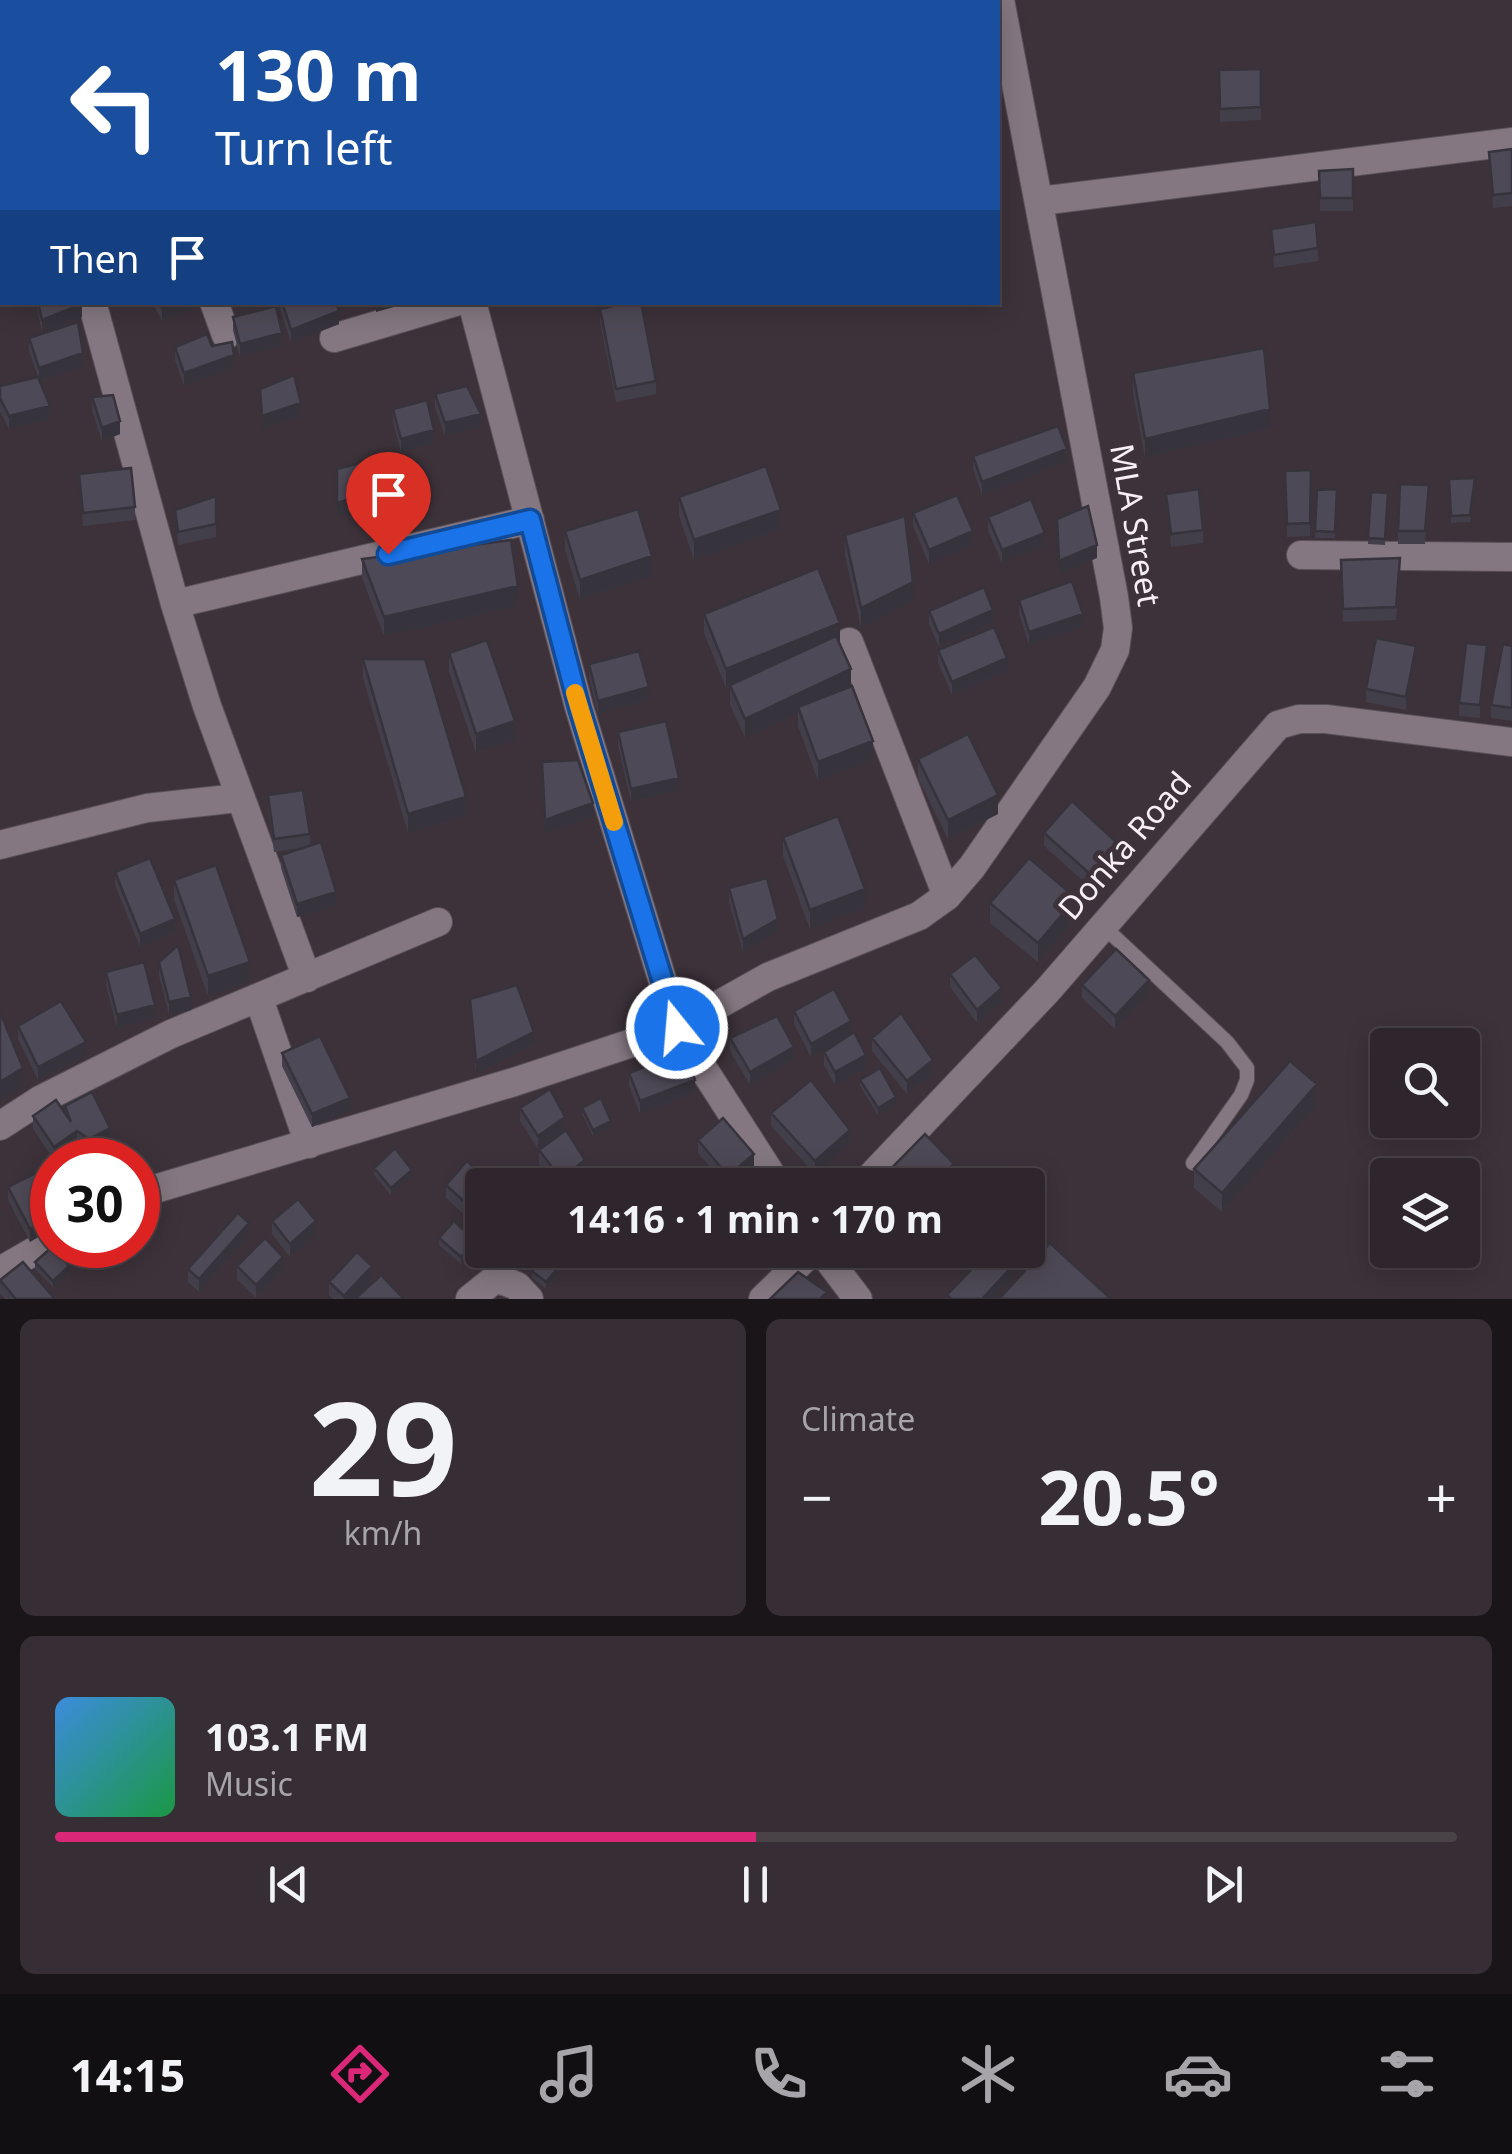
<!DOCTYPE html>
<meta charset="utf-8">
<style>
:root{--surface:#2e262c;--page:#362e34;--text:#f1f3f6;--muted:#a7a5a9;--line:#494348;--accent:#db2777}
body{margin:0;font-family:"Noto Sans",sans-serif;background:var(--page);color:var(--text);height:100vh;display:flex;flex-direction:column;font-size:38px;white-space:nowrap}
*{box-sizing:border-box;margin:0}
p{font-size:32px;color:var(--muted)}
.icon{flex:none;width:55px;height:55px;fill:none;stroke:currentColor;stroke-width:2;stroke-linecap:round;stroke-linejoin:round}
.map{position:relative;height:1299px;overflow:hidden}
.sheet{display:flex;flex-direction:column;gap:20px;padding:20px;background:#191518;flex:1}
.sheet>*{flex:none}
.banner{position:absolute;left:0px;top:0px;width:1000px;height:305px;box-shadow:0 5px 25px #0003,0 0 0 2px var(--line);background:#1a4fa0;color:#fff;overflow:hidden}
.tools{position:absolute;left:1370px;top:1028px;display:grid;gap:20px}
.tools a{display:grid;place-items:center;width:110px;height:110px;border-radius:10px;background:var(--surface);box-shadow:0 5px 25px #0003,0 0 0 2px var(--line);font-size:50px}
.speed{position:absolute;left:30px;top:1138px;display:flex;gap:20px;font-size:50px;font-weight:700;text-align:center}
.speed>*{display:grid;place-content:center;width:130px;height:130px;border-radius:50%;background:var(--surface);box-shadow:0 5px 25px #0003,0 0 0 2px var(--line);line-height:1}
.speed .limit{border:15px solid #d22;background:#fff;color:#111}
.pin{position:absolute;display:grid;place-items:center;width:85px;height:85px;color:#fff;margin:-102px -42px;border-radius:50% 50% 50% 0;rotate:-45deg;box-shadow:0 0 10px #0007}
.pin .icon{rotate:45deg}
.me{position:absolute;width:110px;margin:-55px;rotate:343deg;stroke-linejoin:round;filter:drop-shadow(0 0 8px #0008)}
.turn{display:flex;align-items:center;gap:35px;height:210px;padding:0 50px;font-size:45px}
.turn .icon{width:130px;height:130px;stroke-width:2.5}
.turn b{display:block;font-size:70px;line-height:85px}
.then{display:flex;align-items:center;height:95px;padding:0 50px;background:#0003;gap:20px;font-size:38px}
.big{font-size:75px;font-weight:700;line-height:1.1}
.sheet .tile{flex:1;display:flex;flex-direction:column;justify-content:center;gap:15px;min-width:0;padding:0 35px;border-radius:15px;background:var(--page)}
.sheet .dial{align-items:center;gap:0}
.dial b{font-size:130px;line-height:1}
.song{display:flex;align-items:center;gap:30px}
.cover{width:120px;height:120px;border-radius:15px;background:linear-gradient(135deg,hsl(210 70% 55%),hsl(140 70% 35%))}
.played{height:10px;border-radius:5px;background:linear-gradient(90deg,var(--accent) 50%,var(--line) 50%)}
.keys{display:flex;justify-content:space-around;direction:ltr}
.heat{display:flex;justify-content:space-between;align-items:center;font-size:55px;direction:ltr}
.sheet .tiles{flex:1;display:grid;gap:20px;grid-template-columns:1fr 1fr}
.tile:last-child{grid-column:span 2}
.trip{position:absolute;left:465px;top:1168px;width:580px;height:100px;border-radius:10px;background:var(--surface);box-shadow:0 5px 25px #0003,0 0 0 2px var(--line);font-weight:700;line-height:100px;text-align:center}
.dock{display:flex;height:160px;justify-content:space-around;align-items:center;background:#120f12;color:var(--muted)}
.dock .icon{width:70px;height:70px}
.dock .current{color:var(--accent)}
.dock b{font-size:45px;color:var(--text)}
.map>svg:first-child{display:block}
</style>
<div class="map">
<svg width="1512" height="1299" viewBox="0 0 1512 1299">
<rect width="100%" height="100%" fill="#3d323a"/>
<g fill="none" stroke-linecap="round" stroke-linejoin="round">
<defs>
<path id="lane" d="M1103,926L1227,1042L1247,1068V1080L1241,1095L1193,1163"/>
<path id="street" d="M367,0L369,2
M652,2L664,0
M0,169H2
M1040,201L1512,142
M92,302L175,604L207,706L307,978
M214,302L226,335
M334,338L455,302
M1301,555L1512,557
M175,604L530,520
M849,642L947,896
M0,845L147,808L238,798
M259,999L309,1144
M0,1126L40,1100L171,1034L438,922
M778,1185L677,1028L768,977L919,916L947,896L972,867L1097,687L1115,650L1118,628L1114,597L1000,0
M863,1185L1047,991L1278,725L1299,719H1326L1512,742
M138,1194L514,1082L677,1028L579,707L472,302
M821,1250L858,1299
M0,1271L52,1241
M470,1299L496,1278L517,1286L529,1299
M763,1299L813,1250"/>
</defs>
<use href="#lane" stroke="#5a5158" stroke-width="16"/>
<use href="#street" stroke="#5a5158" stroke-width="30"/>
<use href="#lane" stroke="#847781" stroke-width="14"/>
<use href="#street" stroke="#847781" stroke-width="28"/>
</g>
<path fill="#433f4a" d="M240,0H287V2H241Z
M1261,69V120L1220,122L1219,70Z
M1512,149V206L1493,208L1489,152Z
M1353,169V211H1320L1319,171Z
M1271,229L1318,248V261L1274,268Z
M36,302H82V317L42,333Z
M152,302H202V305L162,321Z
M278,302H336L339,324L291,343Z
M600,309L656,381V394L616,402L600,322Z
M233,317L282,346L240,357L233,330Z
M29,338L83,366L40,381L50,419L9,429L0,411V386L38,377L29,351Z
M212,346L234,368L184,386L175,360V347Z
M1133,373L1270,428L1145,458L1133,393Z
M435,394L481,427L445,436L435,407Z
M92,397L120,434L102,441L92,410Z
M393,409L434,443L401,452L393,422Z
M973,456L1067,462L982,495L973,469Z
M1311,470L1310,536L1287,537L1285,471Z
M79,474L135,507V520L83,526Z
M1449,479L1475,485L1470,522L1451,523Z
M1337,489L1335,538H1315L1317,490Z
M1371,492L1388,493L1385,545L1368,544Z
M1166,494L1203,530V543L1171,547Z
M216,496V537L178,545L175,510Z
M679,497L781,529L694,560L679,516Z
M1429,498L1425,544H1398V531Z
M913,513L973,544L929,564L913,526Z
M988,517L1045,546L1002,563L988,530Z
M565,531L652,576L580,599L565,550Z
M845,535L913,601L861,628L845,555Z
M362,559L518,606L384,636L362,578Z
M1341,560L1400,571L1396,620L1343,622Z
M1019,600L1083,627L1029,645L1019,613Z
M929,611L993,623L939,647L929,624Z
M704,614L840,642L873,760L818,781L798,726V714L745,738L730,705V687L726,688L704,633Z
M1512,646V721L1491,718V705Z
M938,650L1007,671L952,695L938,663Z
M449,653L515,740L476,753L449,672Z
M1487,658L1480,718L1459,716V703Z
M363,659L466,816L408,833L363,678Z
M1416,659L1406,710L1366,702V689Z
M589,664L649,700L598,714L589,677Z
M618,732L679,791L631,802L618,745Z
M918,759L998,814L948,839L918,778Z
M268,795L310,834V846L336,905L297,917L281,868V855L306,847L274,852L268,808Z
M1044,833L1126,864L1099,895L1044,846Z
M783,837L865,908L810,929L783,856Z
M115,872L175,932L140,947L115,885Z
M174,880L250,981L208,996L174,899Z
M729,888L778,932L743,952L729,902Z
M990,903L1076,917L1038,962L990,923Z
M159,962L191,1010L169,1015L159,975Z
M106,972L155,1018L117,1028L106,985Z
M950,974L1002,1001L977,1023L950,987Z
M1082,985L1149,993L1115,1029L1082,998Z
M834,989L811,1057L794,1024V1011Z
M470,999L534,1045L476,1074Z
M18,1026L86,1055L38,1080L18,1039Z
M730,1038L794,1060L750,1085L730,1051Z
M872,1038L933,1073L907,1094L872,1051Z
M824,1052L866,1068L835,1085L824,1065Z
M282,1053L350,1111L312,1127L282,1066Z
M629,1073L695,1093L640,1114L629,1086Z
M860,1080L896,1104L878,1115L860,1086Z
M550,1089L538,1149L520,1121V1108Z
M1317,1104L1222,1212L1194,1188V1169Z
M65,1106L110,1141L89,1152L77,1144L54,1160L33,1129V1116L65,1112Z
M582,1108L611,1127L593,1136L582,1114Z
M771,1113L850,1143L815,1174L771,1126Z
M698,1140L754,1167L733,1185H725L698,1153Z
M539,1150L585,1173L570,1185H555L539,1164Z
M374,1168L412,1177L391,1195L374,1175Z
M36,1173L30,1242L8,1200V1187Z
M446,1185H482V1231L446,1198Z
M272,1221L316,1234L290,1257L272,1234Z
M249,1236L199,1292L188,1282V1269Z
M439,1238L476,1247L461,1264L439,1245Z
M85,1245H123V1252L92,1267Z
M929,1250H965L946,1268Z
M35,1262L69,1272L53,1287L35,1269Z
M237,1266L283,1270L256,1298L237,1279Z
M532,1271L557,1275L546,1289L532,1278Z
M372,1279L354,1299H333L329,1295V1282Z
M0,1280L55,1299H5L0,1293Z"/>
<path fill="#37333c" d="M176,302H202V305L162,321V308Z
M376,302H412L376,312Z
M82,304V317L42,333V320Z
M339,311V324L291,343V330Z
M282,333V346L240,357V344Z
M83,353V366L39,381V368Z
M234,355V368L184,386V373Z
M301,403V416L262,429V416Z
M50,406V419L9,429V416Z
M1270,409V428L1145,458V439Z
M481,414V427L445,436V423Z
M120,421V434L102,441V428Z
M434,430V443L401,452V439Z
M1067,449V462L982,495V482Z
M369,493V506L337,516V503Z
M781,510V529L694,560V540Z
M973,531V544L929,564V550Z
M1045,533V546L1002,563V550Z
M1097,545V558L1059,574V561Z
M652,556V576L580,599V580Z
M913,582V601L861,628V608Z
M518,586V606L384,636V617Z
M993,610V623L939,647V634Z
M1083,614V627L1029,645V632Z
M840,623V642L726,688V669Z
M1487,645V658L1480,718V705Z
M1416,646V659L1406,710V697Z
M1007,658V671L952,695V682Z
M851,669V689L798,707V714L745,738V719Z
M649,687V700L598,714V701Z
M515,721V740L476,753V734Z
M873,741V760L818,781V762Z
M679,778V791L631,802V789Z
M998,795V814L948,839V820Z
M466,797V816L408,833V814Z
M593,803V816L545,833V820Z
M1126,851V864L1099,895V882Z
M865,889V908L810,929V910Z
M336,892V905L297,917V904Z
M1076,898V917L1038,962V943Z
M175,919V932L140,947V934Z
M778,919V932L743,952V939Z
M250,962V981L208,996V976Z
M1149,980V993L1115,1029V1016Z
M1002,988V1001L977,1023V1010Z
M191,997V1010L169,1015V1002Z
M155,1005V1018L117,1028V1015Z
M851,1021V1034L811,1057V1044Z
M534,1032V1045L476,1074V1061Z
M86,1042V1055L38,1080V1067Z
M794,1047V1060L750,1085V1072Z
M866,1055V1068L835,1085V1072Z
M933,1060V1073L907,1094V1081Z
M23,1068V1087L0,1101V1082Z
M695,1080V1093L640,1114V1101Z
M1317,1084V1104L1222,1212V1193Z
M896,1097V1104L878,1115V1108Z
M350,1098V1111L312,1127V1114Z
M565,1117V1130L538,1149V1136Z
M611,1121V1127L593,1136V1130Z
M110,1128V1141L89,1152V1139Z
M850,1130V1143L815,1174V1161Z
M77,1131V1144L54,1160V1147Z
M754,1154V1167L733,1185H728V1176Z
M585,1160V1173L570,1185H561V1179Z
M954,1164V1177L946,1185H933Z
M412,1170V1177L391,1195V1188Z
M52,1216V1229L30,1242V1229Z
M316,1221V1234L290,1257V1244Z
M249,1223V1236L199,1292V1279Z
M476,1241V1247L461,1264V1257Z
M110,1245H123V1252L92,1267V1254Z
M1032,1245V1258L994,1299H982Z
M951,1250H965L946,1268V1255Z
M283,1257V1270L256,1298V1285Z
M69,1266V1272L53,1287V1281Z
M372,1266V1279L354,1299H344V1296Z
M557,1269V1275L546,1289V1282Z"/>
<path fill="#4e4956" stroke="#37333c" stroke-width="2.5" d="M672,0H769V2H672Z
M871,0H906V2H872Z
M939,0H988L989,2H939Z
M1261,69V107L1220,109L1219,70Z
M2,86V132L0,133V87Z
M1512,149V193L1493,195L1489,152Z
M1353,169V198H1320L1319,171Z
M1316,222L1318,248L1274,255L1271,229Z
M38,302H82V304L42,320Z
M159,302H176L162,308Z
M282,302H336L339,311L291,330Z
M630,302H641L656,381L616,389L600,309Z
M276,306L282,333L240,344L233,317Z
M78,322L83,353L39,368L29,338Z
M207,334L212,346L232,342L234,355L184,373L175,347Z
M1264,348L1270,409L1145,439L1133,373Z
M294,375L301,403L262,416L260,389Z
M38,377L50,406L9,416L0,398V386Z
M467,386L481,414L445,423L435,394Z
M113,395L120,421L102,428L92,397Z
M427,400L434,430L401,439L393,409Z
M1058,426L1067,449L982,482L973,456Z
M368,461L369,493L337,503V469Z
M766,466L781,510L694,540L679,497Z
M131,468L135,507L83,513L79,474Z
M1311,470L1310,523L1287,524L1285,471Z
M1475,478L1470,515L1451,516L1449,479Z
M1400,484L1429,485L1425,531H1398Z
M1199,489L1203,530L1171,534L1166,494Z
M1337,489L1335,532L1315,531L1317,490Z
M1371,492L1388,493L1385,539L1368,538Z
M957,495L973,531L929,550L913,513Z
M216,496V524L178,532L175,510Z
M1031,499L1045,533L1002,550L988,517Z
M1088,506L1097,545L1059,561L1057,519Z
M638,509L652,556L580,580L565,531Z
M905,516L913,582L861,608L845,535Z
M511,540L518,586L384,617L362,559Z
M1400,558L1396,607L1343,609L1341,560Z
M818,568L840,623L726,669L704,614Z
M1072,581L1083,614L1029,632L1019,600Z
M984,587L993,610L939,634L929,611Z
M994,627L1007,658L952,682L938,650Z
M836,636L851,669L745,719L730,685Z
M1376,638L1416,646L1406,697L1366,689Z
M487,640L515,721L476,734L449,653Z
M1466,643L1487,645L1480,705L1459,703Z
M1503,644L1512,646V708L1491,705Z
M639,651L649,687L598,701L589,664Z
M363,659H425L466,797L408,814Z
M852,686L873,741L818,762L798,707Z
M666,721L679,778L631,789L618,732Z
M968,734L998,795L948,820L918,759Z
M578,760L593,803L545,820L542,762Z
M303,790L310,834L274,839L268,795Z
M1072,801L1126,851L1099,882L1044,833Z
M838,816L865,889L810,910L783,837Z
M321,842L336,892L297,904L281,855Z
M150,858L175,919L140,934L115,872Z
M1029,858L1076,898L1038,943L990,903Z
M216,865L250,962L208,976L174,880Z
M767,878L778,919L743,939L729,888Z
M178,945L191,997L169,1002L159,962Z
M1116,949L1149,980L1115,1016L1082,985Z
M975,955L1002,988L977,1010L950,974Z
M144,962L155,1005L117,1015L106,972Z
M517,985L534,1032L476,1061L470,999Z
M834,989L851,1021L811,1044L794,1011Z
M61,1001L86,1042L38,1067L18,1026Z
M0,1012L23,1068L0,1082Z
M901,1013L933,1060L907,1081L872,1038Z
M777,1016L794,1047L750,1072L730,1038Z
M854,1032L866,1055L835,1072L824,1052Z
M320,1036L350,1098L312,1114L282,1053Z
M684,1051L695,1080L640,1101L629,1073Z
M1290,1061L1317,1084L1222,1193L1194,1169Z
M880,1068L896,1097L878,1108L860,1080Z
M811,1080L850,1130L815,1161L771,1113Z
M550,1089L565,1117L538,1136L520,1108Z
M92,1092L110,1128L89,1139L77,1131L54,1147L33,1116L56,1100L71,1122L65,1106Z
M601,1098L611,1121L593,1130L582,1108Z
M723,1118L754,1154L728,1176L698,1140Z
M566,1130L585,1160L561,1179L539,1150Z
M925,1134L954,1164L933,1185H875Z
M395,1148L412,1170L391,1188L374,1168Z
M467,1161L494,1185H482V1218L446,1185Z
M36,1173L52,1204V1216L30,1229L8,1187Z
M970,1177L977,1185H962Z
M298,1199L316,1221L290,1244L272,1221Z
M238,1213L249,1223L199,1279L188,1269Z
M454,1221L476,1241L461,1257L439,1238Z
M265,1238L283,1257L256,1285L237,1266Z
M1028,1241L1032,1245L982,1299H951L947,1295L990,1250H1028Z
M1050,1243L1111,1299H999Z
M89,1245H110L92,1254Z
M52,1247L69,1266L53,1281L35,1262Z
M357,1252L372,1266L344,1296L329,1282Z
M543,1258L557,1269L546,1282L532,1271Z
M23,1262L55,1299H16L0,1280Z
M798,1272L827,1292L820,1299H770Z
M381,1275L403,1298L402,1299H355Z"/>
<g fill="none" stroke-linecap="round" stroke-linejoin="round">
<defs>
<path id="route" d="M388,554L530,520L579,707L677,1028"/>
</defs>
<use href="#route" stroke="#114b97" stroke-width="25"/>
<use href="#route" stroke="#1a73e8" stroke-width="18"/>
<path stroke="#f59e0b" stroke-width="18" d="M575,693L614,822"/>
</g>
<g text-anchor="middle" stroke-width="10" stroke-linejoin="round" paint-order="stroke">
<g font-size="32" fill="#f6eff5" stroke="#3d323a">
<text transform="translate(1135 525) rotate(80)" y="11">MLA Street</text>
<text transform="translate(1125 846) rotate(-49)" y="11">Donka Road</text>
</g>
</g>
</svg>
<div class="tools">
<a><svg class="icon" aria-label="search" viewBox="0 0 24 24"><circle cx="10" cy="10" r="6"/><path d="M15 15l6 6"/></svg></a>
<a><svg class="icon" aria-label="layers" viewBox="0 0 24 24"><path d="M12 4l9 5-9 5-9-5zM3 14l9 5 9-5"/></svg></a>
</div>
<div class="speed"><div class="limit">30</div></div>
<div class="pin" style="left:388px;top:554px;background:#d93025"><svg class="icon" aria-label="arrive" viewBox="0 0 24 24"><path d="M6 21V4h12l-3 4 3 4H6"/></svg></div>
<svg class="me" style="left:677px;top:1028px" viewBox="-20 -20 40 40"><circle r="17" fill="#1a73e8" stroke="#fff" stroke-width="3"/><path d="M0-11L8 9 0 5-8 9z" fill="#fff"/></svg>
<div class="trip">14:16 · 1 min · 170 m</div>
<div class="banner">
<div class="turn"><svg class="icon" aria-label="left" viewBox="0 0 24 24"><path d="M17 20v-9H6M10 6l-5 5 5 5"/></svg><div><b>130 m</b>Turn left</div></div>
<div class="then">Then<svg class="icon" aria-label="arrive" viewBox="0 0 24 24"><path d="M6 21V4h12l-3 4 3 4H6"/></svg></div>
</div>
</div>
<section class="sheet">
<div class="tiles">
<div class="tile dial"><b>29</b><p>km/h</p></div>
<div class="tile"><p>Climate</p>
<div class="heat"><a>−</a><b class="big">20.5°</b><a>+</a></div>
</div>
<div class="tile">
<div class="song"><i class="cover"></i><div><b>103.1 FM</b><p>Music</p></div></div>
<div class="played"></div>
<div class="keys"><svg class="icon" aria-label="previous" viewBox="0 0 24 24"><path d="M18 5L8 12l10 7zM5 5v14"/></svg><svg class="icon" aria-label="pause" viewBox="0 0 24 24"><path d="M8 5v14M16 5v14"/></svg><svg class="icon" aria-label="next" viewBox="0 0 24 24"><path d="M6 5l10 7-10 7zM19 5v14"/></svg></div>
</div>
</div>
</section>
<nav class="dock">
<b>14:15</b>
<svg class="icon current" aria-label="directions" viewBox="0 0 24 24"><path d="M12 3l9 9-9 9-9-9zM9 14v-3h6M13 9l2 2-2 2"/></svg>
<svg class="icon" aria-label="music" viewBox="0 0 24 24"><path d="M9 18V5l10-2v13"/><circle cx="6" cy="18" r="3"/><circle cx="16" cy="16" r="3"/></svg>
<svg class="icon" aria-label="phone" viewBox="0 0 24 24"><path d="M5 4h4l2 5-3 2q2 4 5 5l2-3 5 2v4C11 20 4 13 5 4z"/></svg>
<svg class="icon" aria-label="climate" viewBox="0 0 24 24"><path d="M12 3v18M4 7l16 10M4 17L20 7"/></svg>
<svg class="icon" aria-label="car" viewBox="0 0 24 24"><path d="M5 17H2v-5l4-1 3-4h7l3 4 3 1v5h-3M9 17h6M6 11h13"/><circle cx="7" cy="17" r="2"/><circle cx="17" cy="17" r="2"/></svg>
<svg class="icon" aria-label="filters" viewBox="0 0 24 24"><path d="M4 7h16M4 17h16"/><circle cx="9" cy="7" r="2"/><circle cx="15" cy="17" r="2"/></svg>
</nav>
